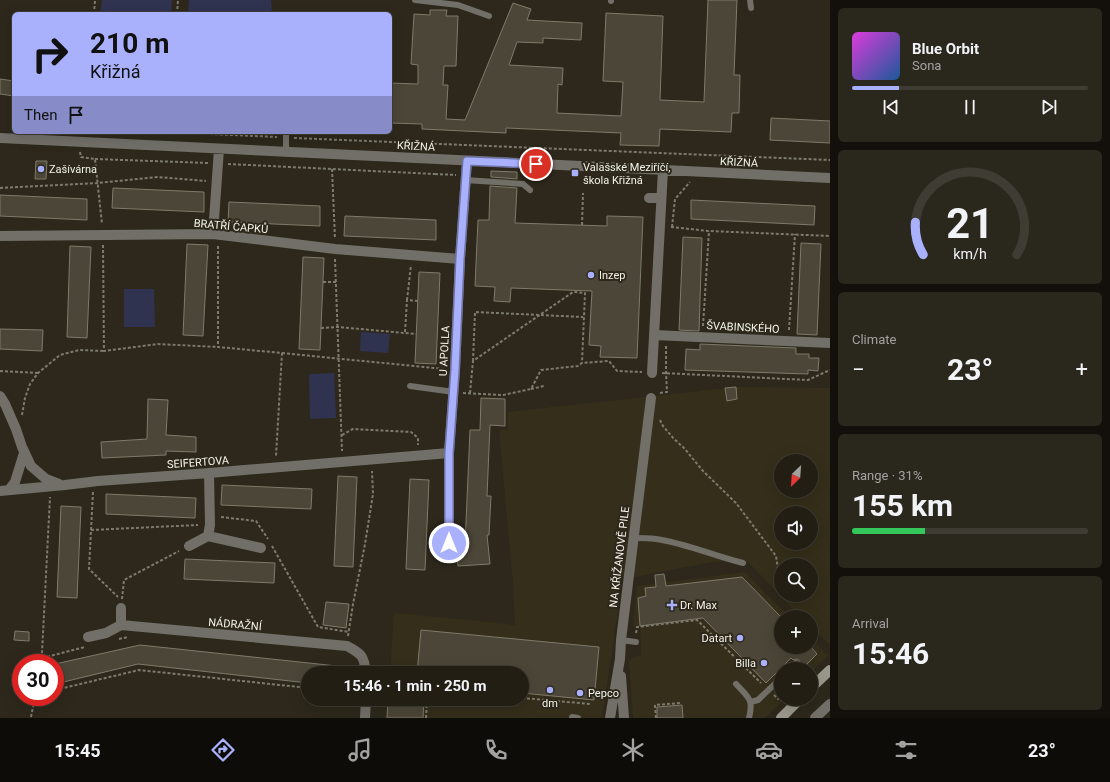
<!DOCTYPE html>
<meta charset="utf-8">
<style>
:root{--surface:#221e14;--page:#2a271d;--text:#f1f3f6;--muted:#a2a2a0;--line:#3f3c34;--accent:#a9b0fc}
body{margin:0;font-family:Roboto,sans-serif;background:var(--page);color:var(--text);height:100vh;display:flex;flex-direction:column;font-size:15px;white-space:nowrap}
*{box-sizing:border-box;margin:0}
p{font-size:13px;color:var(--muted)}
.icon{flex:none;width:22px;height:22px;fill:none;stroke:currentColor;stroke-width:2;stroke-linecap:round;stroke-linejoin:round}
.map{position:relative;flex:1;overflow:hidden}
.details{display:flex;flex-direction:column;gap:8px;padding:8px;background:#13100b;width:280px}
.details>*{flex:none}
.guide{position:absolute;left:12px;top:12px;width:380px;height:122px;border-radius:6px;box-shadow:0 4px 16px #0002,0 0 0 1px var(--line);background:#a9b0fc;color:#111;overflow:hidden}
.needle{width:26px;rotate:205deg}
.fabs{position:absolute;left:774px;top:454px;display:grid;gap:8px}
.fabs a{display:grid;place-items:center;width:44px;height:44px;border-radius:50%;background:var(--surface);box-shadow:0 4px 16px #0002,0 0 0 1px var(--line);font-size:20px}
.speed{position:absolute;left:12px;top:654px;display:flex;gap:8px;font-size:20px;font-weight:700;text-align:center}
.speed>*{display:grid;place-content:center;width:52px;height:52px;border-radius:50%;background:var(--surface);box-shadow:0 4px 16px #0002,0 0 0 1px var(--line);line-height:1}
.speed .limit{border:6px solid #d22;background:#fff;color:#111}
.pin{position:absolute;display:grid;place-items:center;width:34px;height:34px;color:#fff;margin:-17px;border:2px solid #fff;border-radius:50%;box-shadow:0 1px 4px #0007}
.me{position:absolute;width:44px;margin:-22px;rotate:0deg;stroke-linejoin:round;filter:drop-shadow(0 0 3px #0008)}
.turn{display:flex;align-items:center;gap:14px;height:84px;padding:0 12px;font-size:18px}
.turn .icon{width:52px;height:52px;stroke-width:2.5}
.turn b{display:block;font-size:28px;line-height:34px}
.then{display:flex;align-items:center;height:38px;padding:0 12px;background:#0003;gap:8px;font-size:15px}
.big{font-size:30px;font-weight:700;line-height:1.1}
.details .widget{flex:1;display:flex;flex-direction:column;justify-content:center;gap:6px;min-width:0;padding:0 14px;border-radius:6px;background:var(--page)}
.details .dial{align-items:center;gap:0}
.dial svg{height:104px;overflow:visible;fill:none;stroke:var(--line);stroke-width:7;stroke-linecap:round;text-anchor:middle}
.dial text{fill:var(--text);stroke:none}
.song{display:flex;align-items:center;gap:12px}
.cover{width:48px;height:48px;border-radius:6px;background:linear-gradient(135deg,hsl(300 70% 55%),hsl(210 70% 35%))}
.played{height:4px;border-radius:2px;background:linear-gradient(90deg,var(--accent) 20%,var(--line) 20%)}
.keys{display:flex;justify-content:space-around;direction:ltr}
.heat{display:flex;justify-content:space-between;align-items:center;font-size:22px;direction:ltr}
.charge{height:6px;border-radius:3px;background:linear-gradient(90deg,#34c759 31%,var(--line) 0)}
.trip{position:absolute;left:301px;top:666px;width:228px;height:40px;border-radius:20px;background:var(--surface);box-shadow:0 4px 16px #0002,0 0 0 1px var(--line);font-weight:700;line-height:40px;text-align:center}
.tabs{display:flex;height:64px;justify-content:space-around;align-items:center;background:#0e0c08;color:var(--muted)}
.tabs .icon{width:28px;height:28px}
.tabs .current{color:var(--accent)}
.tabs b{font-size:18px;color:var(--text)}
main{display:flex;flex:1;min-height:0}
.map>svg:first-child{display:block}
</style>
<main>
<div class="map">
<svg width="830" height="718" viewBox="0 0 830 718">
<rect width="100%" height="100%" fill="#2d281b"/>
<path fill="#342e1a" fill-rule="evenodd" d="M736,387L830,388V645L811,627V617H800L747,561L713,562L670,570L636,577L621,578L617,620L615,626L613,645L602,718H387L388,699H522V673H390L394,613L459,619L515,625L513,584L499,430H508V412ZM781,461H811V491H781ZM781,513H811V543H781ZM781,565H811V595H781Z
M745,572L789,617H781V647H811V639L828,655L811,672V669H781V699H784L765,718H633L629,663L631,658L641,655L640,626H633V622L637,586Z"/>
<path fill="#303350" d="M102,0H172L171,14H100Z
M189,0H271L272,14H188Z
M124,289H154L155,327H124Z
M361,332L390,334L388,353L360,351Z
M334,373L336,418L310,419L309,374Z"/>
<path fill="#4b4637" stroke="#7f7a6a" d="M708,0H737L734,75H740L739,113H732L731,132L660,129L659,146L620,145L621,133L506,128V133L422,129V124L390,123V83L418,84V65L411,64L414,14L430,15V10H447L446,16H458L456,66H444L443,85H448L446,119L465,120L513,3L531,9L527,20L582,23L581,40L543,38V43L517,42L509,65L563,68L562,85L558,84L557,113L621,116L623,82L603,81L606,13L663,16L660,100L704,102Z
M0,79L14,81V96L0,94Z
M771,118L830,121V143L770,140Z
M36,161H47L46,179H35Z
M491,171L517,172V179L491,177Z
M490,186L517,188L515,223L607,226V216L643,217L637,358L600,357L601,346L589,345L592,291L511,288L510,302L494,301L495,287L475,286L478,220H489Z
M113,188L204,192V212L112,208Z
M0,195L87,199V220L0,216Z
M691,200L815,206L814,225L691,219Z
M229,202L320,206V226L228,222Z
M345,216L436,220V240L344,236Z
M683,237L702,238L699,331L679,330Z
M801,243L821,244L817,335L797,334Z
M187,244L208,245L203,336L183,335Z
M70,246L91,247L87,338L67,337Z
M303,257L324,258L320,350L299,349Z
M419,272L440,273L436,364L415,363Z
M0,329L43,330L42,351L0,349Z
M700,344L796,348V354H809V358H819L818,371L808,370V374L685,370L686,349L700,350Z
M736,387L737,399L727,401L725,388Z
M481,398L505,399V426L490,425L487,496H491L489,535H487L490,564L458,566L456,546H465L470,430H480Z
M148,399L168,400L166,435L196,437V452L166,451V455L102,458L101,442L147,439Z
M338,476L357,477L353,567L334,566Z
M410,479L429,480L425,570L406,569Z
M222,485L312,489L311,509L221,505Z
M106,494L196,498L195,518L106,514Z
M61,506L81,507L77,598L57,597Z
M185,559L275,563L274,583L184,579Z
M664,574L666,586L742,577L781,617V647H811L817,654L802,669L799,666L800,664L799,660L797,659L793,660L791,658L766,683L703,618L640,626L638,598L646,596L645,588L656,587L655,575Z
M326,602L349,604L346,628L323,625Z
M421,630L599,647L594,700L522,693V673H417Z
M15,631L29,632V641L14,640Z
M140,645L337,666V673H308V683L138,664L55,684V664Z
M388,699H424L423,718H387Z
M682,705L683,718H657V707Z"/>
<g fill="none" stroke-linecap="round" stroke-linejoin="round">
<path stroke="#7d7a6e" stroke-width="2" stroke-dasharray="3 2" stroke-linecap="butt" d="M94,14L95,0
M177,14L178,0
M165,132L277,137
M294,138L830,160
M80,152L81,157L95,159L102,224
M95,159L208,163
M228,164L435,174
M332,169L335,239
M435,174L456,175
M0,188L98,183L158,177L206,181
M582,225L583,193
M671,227L709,231L830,236
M672,227L675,199L690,182
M103,245L104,351L158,344L218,347
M218,246V347L282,353L276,456
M335,259L342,451
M323,282H336
M407,300L411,265
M703,326L709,231
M321,328L338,327L416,334
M789,330L795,234
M405,332L407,300L418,301
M282,353L444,369
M473,361L475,312L583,317
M0,371L38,373
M662,373L808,380L830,370
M531,389L544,386
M463,393L503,395L531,389L541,370L578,366L582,363L609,361L617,371L642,372
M470,393L473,361L573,292L585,293L582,363
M660,393L667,392L666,373V346
M22,415L25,398L30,384L38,373L60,355L79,350L104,351
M660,420L663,426L674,439L684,448L703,471L736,503L776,556L779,576
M342,435L353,429L411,432L418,438V445
M93,492L89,569L118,597
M221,517L256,521L268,539
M91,530L198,525
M272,546L318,627L349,632
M122,599L124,580L179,551
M636,633L637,627L697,620L761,683
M348,636L353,604L365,544L373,494L372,471
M119,639L128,637
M42,656H50L85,647
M40,663L42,653L50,497
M55,690L139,670L308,688
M774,695L778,699L781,697
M522,698L591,704
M31,717L35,697
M426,718L427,699
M656,718L655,705L680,703"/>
<path stroke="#716f68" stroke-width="6" d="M415,0L458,5L489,16
M750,0L751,8
M611,1V0
M286,152V132
M465,180L523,184L530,190
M410,386L454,392
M634,538C641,538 648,538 656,539C685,543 714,556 743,563
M621,640L636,642
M790,669L796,663
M736,684C748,697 754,699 749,718
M751,702L758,700L781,678
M572,717L578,718"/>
<path stroke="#716f68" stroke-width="10" d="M0,138L830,178
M649,198H661
M213,234L219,149
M0,236L213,234L335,249L460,259
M654,335L830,343
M652,373L663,170
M0,396L5,404L16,429L22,447L31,466L46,479L59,484
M9,490L15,482L24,453
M0,491L65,485L98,481L209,473L449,453
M208,536L210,525L209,473
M449,543V453L455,370L460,259L467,161
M189,546L208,536L261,548
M121,625V608
M88,637L106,633L121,625L347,646C362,654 364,656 366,673
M621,676L624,718
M365,718L366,699
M610,718L620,659L621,640L651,398
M815,718L830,704"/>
<path stroke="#9a978c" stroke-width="10" d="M811,688L830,670
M781,718L800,699"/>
</g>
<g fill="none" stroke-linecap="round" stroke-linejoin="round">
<defs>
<path id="route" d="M449,543V453L455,370L460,259L467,161L536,164"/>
</defs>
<use href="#route" stroke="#6e72a4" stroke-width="10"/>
<use href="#route" stroke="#a9b0fc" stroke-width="7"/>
</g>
<g fill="#a9b0fc" stroke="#2d281b" stroke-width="1.5">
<circle cx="41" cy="169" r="4"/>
<rect x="571" y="169" width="8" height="8" rx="2"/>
<circle cx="591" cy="275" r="4"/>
<path d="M670 599h4v4h4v4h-4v4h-4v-4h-4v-4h4z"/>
<circle cx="740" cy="638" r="4"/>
<circle cx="764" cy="663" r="4"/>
<circle cx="550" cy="690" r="4"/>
<circle cx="580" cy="693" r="4"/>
</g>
<g text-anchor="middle" stroke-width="4" stroke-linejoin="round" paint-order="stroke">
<g font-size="11" fill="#f4f2e9" stroke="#2d281b">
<text transform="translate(416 146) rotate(3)" y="4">KŘIŽNÁ</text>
<text transform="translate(739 162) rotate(3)" y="4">KŘIŽNÁ</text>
<text transform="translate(231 226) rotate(5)" y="4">BRATŘÍ ČAPKŮ</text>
<text transform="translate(743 327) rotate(3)" y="4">ŠVABINSKÉHO</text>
<text transform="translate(444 351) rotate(-87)" y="4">U APOLLA</text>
<text transform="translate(198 462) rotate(-4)" y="4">SEIFERTOVA</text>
<text transform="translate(619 557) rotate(-83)" y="4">NA KŘIŽANOVĚ PILE</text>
<text transform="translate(235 624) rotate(5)" y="4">NÁDRAŽNÍ</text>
</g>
<g font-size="11" fill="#f4f2e9" stroke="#2d281b" text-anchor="start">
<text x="583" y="171">Valašské Meziříčí,<tspan x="583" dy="13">škola Křižná</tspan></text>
<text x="49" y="173">Zašívárna</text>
<text x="599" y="279">Inzep</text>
<text x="680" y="609">Dr. Max</text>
<text x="732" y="642" text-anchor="end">Datart</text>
<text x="756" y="667" text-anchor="end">Billa</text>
<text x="588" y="697">Pepco</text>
<text x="550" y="707" text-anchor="middle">dm</text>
</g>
</g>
</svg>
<div class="fabs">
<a><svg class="needle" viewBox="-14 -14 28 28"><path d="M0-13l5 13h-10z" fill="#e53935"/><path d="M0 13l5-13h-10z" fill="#a2a2a0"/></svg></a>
<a><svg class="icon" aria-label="sound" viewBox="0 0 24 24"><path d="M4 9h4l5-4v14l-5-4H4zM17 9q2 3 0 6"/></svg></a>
<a><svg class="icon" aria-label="search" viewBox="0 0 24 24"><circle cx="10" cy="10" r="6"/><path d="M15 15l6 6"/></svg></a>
<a>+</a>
<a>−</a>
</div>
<div class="speed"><div class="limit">30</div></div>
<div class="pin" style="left:536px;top:164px;background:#d93025"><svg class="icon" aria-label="arrive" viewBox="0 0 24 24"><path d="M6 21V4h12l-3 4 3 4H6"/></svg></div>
<svg class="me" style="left:449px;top:543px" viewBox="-20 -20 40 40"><circle r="17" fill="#a9b0fc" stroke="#fff" stroke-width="3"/><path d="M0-11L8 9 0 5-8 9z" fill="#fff"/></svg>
<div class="trip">15:46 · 1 min · 250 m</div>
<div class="guide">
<div class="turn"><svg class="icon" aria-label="right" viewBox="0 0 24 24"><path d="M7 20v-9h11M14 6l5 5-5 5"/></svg><div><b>210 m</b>Křižná</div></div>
<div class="then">Then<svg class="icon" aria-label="arrive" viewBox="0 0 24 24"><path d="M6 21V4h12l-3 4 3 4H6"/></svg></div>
</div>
</div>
<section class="details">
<div class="widget">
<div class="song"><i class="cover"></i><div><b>Blue Orbit</b><p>Sona</p></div></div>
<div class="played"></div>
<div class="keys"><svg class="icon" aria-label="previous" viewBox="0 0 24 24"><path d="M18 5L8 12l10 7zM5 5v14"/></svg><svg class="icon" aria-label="pause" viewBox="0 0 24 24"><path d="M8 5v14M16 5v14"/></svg><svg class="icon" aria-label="next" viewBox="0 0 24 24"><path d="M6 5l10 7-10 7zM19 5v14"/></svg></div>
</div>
<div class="widget dial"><svg viewBox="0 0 100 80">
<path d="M14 69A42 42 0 1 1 86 69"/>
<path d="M14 69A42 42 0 0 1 8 44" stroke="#a9b0fc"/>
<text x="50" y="56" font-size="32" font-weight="700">21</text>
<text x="50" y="72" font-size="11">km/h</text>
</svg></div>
<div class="widget"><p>Climate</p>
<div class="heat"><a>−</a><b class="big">23°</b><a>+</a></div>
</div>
<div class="widget"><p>Range · 31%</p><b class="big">155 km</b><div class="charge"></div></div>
<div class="widget"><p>Arrival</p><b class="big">15:46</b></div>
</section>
</main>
<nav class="tabs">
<b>15:45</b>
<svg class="icon current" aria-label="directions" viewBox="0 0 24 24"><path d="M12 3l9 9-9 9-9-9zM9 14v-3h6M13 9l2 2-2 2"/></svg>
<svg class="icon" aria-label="music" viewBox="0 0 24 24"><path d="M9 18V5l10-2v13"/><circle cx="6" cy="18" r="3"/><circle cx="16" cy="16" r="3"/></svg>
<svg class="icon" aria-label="phone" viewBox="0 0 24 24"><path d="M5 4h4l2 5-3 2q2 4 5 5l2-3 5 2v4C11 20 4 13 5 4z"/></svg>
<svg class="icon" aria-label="climate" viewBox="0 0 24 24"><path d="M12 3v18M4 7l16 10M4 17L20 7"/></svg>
<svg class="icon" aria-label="car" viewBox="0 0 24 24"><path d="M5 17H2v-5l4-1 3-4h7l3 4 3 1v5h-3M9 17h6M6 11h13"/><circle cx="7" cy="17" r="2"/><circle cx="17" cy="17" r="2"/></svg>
<svg class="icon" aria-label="filters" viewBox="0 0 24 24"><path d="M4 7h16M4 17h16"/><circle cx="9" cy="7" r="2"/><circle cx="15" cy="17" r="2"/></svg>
<b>23°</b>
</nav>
